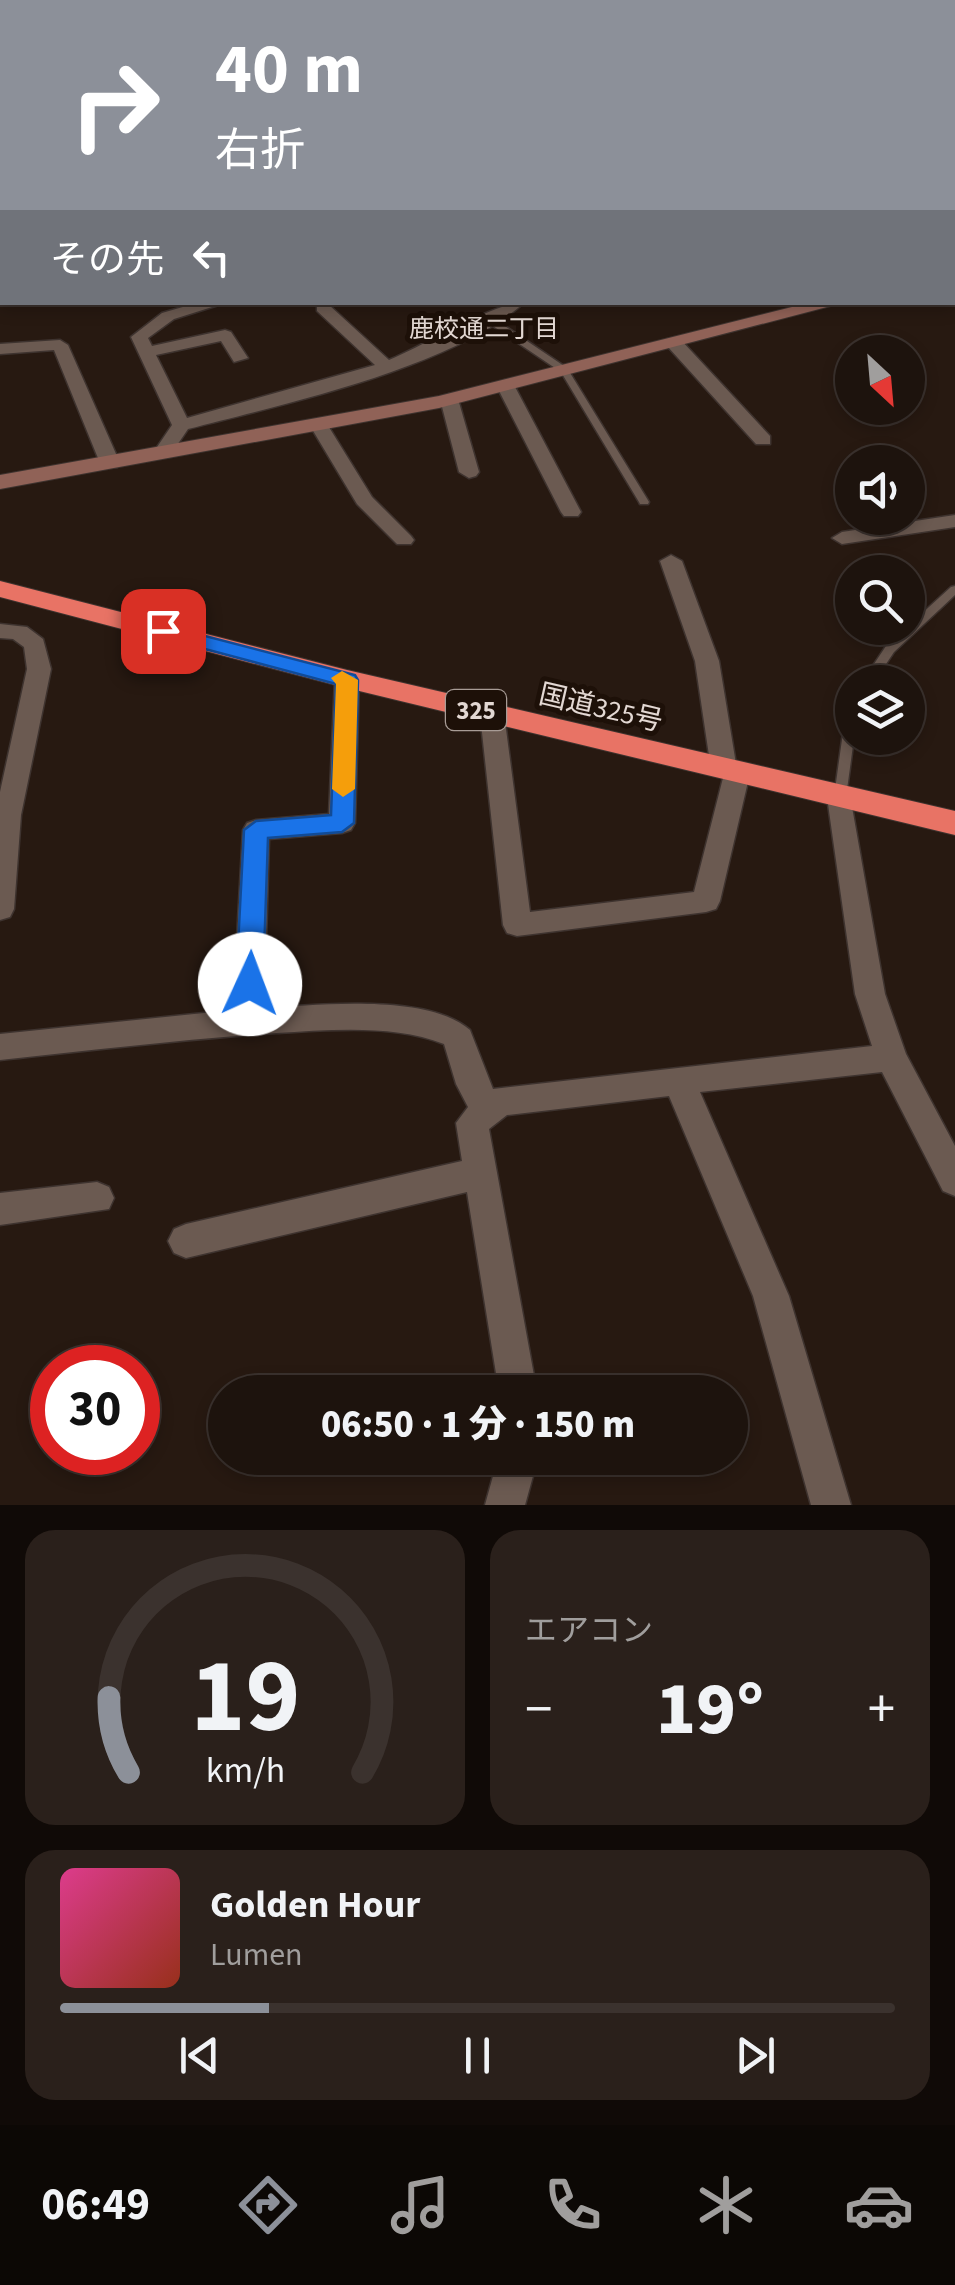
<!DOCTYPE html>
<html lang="ja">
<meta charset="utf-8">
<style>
:root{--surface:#1d130d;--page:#2a201b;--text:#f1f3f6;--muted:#a09e9d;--line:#3b322e;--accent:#8c9099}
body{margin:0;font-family:"Source Sans 3","Noto Sans JP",sans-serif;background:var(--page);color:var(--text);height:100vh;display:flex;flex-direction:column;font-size:38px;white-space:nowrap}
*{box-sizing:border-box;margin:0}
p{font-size:32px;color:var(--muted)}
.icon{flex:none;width:55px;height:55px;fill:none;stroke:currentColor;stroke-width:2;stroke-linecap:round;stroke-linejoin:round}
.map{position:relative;height:1505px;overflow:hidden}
.side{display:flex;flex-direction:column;gap:25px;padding:25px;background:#100a07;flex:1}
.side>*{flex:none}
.top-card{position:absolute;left:0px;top:0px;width:955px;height:305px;box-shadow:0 5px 15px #0003,0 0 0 2px var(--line);background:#8c9099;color:#fff;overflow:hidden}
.needle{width:65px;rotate:154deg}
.controls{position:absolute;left:835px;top:335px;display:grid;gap:20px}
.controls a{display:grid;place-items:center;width:90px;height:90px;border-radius:50%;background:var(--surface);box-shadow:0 5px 15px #0003,0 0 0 2px var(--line);font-size:50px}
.speed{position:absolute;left:30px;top:1345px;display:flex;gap:20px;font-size:50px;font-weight:700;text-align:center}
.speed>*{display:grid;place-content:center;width:130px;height:130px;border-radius:50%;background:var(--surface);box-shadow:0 5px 15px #0003,0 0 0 2px var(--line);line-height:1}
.speed .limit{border:15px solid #d22;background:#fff;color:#111}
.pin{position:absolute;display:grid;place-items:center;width:85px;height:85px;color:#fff;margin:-42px;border-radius:20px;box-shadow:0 5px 15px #0006}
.me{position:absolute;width:110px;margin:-55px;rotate:2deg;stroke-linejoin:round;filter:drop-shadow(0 0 8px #0008)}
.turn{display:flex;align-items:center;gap:35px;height:210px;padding:0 50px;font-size:45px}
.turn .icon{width:130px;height:130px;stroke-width:2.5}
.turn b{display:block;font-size:70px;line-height:85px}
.then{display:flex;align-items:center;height:95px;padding:0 50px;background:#0003;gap:20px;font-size:38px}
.big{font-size:75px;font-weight:800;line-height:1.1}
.side .widget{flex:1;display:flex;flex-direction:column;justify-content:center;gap:15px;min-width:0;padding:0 35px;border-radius:30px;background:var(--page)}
.side .dial{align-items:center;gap:0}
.dial svg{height:260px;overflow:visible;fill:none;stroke:var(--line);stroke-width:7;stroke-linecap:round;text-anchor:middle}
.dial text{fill:var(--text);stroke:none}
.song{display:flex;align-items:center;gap:30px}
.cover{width:120px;height:120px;border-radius:15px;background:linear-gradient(135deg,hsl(330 70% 55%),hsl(10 70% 35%))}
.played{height:10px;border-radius:5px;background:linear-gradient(90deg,var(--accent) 25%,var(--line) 25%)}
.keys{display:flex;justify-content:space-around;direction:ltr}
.heat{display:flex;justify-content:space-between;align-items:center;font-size:55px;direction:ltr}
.side .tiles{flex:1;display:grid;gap:25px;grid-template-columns:1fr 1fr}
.widget:last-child{grid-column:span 2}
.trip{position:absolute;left:208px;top:1375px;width:540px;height:100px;border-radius:50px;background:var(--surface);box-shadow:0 5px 15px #0003,0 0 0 2px var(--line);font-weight:800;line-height:100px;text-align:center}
.tabs{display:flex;height:160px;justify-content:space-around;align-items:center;background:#0c0805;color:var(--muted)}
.tabs .icon{width:70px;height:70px}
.tabs .on{color:var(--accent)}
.tabs b{font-size:45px;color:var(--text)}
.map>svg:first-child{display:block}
</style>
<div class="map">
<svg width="955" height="1505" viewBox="0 0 955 1505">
<rect width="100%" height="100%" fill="#271911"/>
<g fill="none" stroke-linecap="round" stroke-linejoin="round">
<defs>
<path id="lane" d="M487,318H493L567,368L649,502L648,504H640L639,502L561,372L487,322Z
M955,586V595L894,652L874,682H862L886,646L951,587Z
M852,707V738H854L846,797L845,800H835L834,797L846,711Z"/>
<path id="street" d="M82,0H92V2H83Z
M566,0H576L578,2H568Z
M933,0H945L947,2H936Z
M0,10H2V16H0Z
M2,101V109L0,110V102Z
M955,110V118H952V111Z
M952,205L955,206V214H952Z
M0,260H2V268H0Z
M0,290H2V300H0Z
M200,302H228L174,319L148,338L152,346L225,330L231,332L248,358L234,362L221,341L156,355L187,418L375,365L317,311V305H329L389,360C423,346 495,302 525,302C452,368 283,404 188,429L169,457H155L153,453L172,425L131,337L162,313Z
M668,339H680L770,436V444H756L668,347Z
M60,340L68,345L120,463L117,467H103L100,463L54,350L0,354V344Z
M505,380L514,385L581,512L578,516H564L561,512L496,385Z
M449,394L458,399L479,472L476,476L469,478L459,472L440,399Z
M318,419L327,424L372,497L411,536L414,540L411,544H397L357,504L309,424Z
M955,515V527L842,544L832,538L842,532Z
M671,555L682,561L719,661L736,764L746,767L750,773L720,901L716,909L706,912L517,936L507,933L503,925L480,714L492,706L504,714L530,912L694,892L723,778L711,769L695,661L660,561Z
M0,624L27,627L43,639L51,669L21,815L14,909L10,917L0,920V792L27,669L24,647L13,639L0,638Z
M347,671L359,679L355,823L351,830L342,833L269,839L264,1008C317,1005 428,993 470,1030L493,1089L872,1046L855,994L827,797L831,790H849L885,994L906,1054L955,1146V1196L943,1191L882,1072L700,1092L789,1296L851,1505H811L753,1296L669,1096L507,1115L489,1129L537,1392H499L467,1192L186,1258L174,1253L168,1241L174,1229L186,1224L462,1161L456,1123L468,1107L456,1084L444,1044C393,1024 330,1030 276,1033C184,1039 92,1050 0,1060V1034L233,1010L243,830L247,823L256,820L329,814L335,679Z
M97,1182L109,1187L114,1198L109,1209L0,1225V1193Z
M498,1458H538L525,1505H485Z"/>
<path id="secondary" d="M952,269H955V279H952Z
M812,302H846L439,408L0,489V475L439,396Z"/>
<path id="highway" d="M0,581L347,670L955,811V835L347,688L0,597Z"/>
</defs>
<use href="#lane" stroke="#3e332f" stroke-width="3"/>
<use href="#street" stroke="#3e332f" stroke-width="3"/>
<use href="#secondary" stroke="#3e332f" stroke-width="2"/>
<use href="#highway" stroke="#3e332f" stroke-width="2"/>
<use href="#lane" fill="#6b5a51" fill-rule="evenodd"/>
<use href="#street" fill="#6b5a51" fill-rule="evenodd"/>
<use href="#secondary" fill="#906257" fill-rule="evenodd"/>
<use href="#highway" fill="#e87365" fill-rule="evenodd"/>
</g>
<path fill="#1a73e8" stroke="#114b97" stroke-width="2.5" d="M163,625L355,675L358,680L354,823L342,832L268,838L263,984L259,992L250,995L240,992L236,984L244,830L256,821L331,815L336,684L156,636L153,631Z"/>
<path fill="#f59e0b" d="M342,671L358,680L355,789L343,797L332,789L336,684L331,678Z"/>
<g text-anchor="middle" stroke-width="10" stroke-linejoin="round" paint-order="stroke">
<g font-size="25" fill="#e3d8d3" stroke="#1d1008">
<text x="484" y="337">鹿校通二丁目</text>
</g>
<rect fill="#1d1008" stroke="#a89c96" stroke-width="2.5" x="446" y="690" width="60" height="40" rx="8"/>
<g font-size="25" font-weight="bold" fill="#e3d8d3">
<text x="476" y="719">325</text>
</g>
<g font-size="28" fill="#e3d8d3" stroke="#1d1008">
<text transform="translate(601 707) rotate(13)" y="10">国道325号</text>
</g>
</g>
</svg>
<div class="controls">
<a><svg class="needle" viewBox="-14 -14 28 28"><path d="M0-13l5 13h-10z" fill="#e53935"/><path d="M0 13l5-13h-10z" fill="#a09e9d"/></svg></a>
<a><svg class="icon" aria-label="sound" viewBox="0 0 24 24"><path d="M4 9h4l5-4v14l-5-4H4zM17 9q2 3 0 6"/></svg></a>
<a><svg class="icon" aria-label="search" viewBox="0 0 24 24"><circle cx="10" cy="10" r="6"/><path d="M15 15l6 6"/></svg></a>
<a><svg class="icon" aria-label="layers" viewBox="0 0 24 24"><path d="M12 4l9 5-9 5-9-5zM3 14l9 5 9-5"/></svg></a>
</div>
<div class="speed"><div class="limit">30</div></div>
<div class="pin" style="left:163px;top:631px;background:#d93025"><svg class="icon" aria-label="arrive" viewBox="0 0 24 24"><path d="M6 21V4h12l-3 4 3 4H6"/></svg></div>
<svg class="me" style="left:250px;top:984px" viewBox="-20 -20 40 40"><circle r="19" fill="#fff"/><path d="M0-13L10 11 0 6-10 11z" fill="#1a73e8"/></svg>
<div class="trip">06:50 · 1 分 · 150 m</div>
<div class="top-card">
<div class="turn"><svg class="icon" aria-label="right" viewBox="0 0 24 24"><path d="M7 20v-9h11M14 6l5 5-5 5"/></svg><div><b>40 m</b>右折</div></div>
<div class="then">その先<svg class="icon" aria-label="left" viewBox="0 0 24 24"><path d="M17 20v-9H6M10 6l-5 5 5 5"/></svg></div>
</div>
</div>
<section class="side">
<div class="tiles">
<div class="widget dial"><svg viewBox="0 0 100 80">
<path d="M14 69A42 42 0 1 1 86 69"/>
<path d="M14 69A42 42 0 0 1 8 46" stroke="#8c9099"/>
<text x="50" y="56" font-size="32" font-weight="700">19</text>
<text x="50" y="72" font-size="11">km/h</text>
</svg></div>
<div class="widget"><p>エアコン</p>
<div class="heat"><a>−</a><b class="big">19°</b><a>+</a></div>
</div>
<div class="widget">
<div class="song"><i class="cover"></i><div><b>Golden Hour</b><p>Lumen</p></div></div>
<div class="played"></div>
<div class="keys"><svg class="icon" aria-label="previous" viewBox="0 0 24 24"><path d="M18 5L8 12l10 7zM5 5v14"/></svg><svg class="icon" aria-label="pause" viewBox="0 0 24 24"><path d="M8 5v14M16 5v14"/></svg><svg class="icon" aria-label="next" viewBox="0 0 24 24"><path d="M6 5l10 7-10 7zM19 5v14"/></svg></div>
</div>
</div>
</section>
<nav class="tabs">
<b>06:49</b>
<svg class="icon on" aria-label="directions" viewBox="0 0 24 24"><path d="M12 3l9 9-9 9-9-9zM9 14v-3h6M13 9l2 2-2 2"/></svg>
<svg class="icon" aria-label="music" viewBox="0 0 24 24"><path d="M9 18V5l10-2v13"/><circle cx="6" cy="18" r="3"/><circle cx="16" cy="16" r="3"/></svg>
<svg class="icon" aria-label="phone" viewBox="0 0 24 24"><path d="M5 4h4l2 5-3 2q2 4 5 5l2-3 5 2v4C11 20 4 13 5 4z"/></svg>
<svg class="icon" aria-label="climate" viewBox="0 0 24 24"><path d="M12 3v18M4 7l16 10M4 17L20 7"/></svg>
<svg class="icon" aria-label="car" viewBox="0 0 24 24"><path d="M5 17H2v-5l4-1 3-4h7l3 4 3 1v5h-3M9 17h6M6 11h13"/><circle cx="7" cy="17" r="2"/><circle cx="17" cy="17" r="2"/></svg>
</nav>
